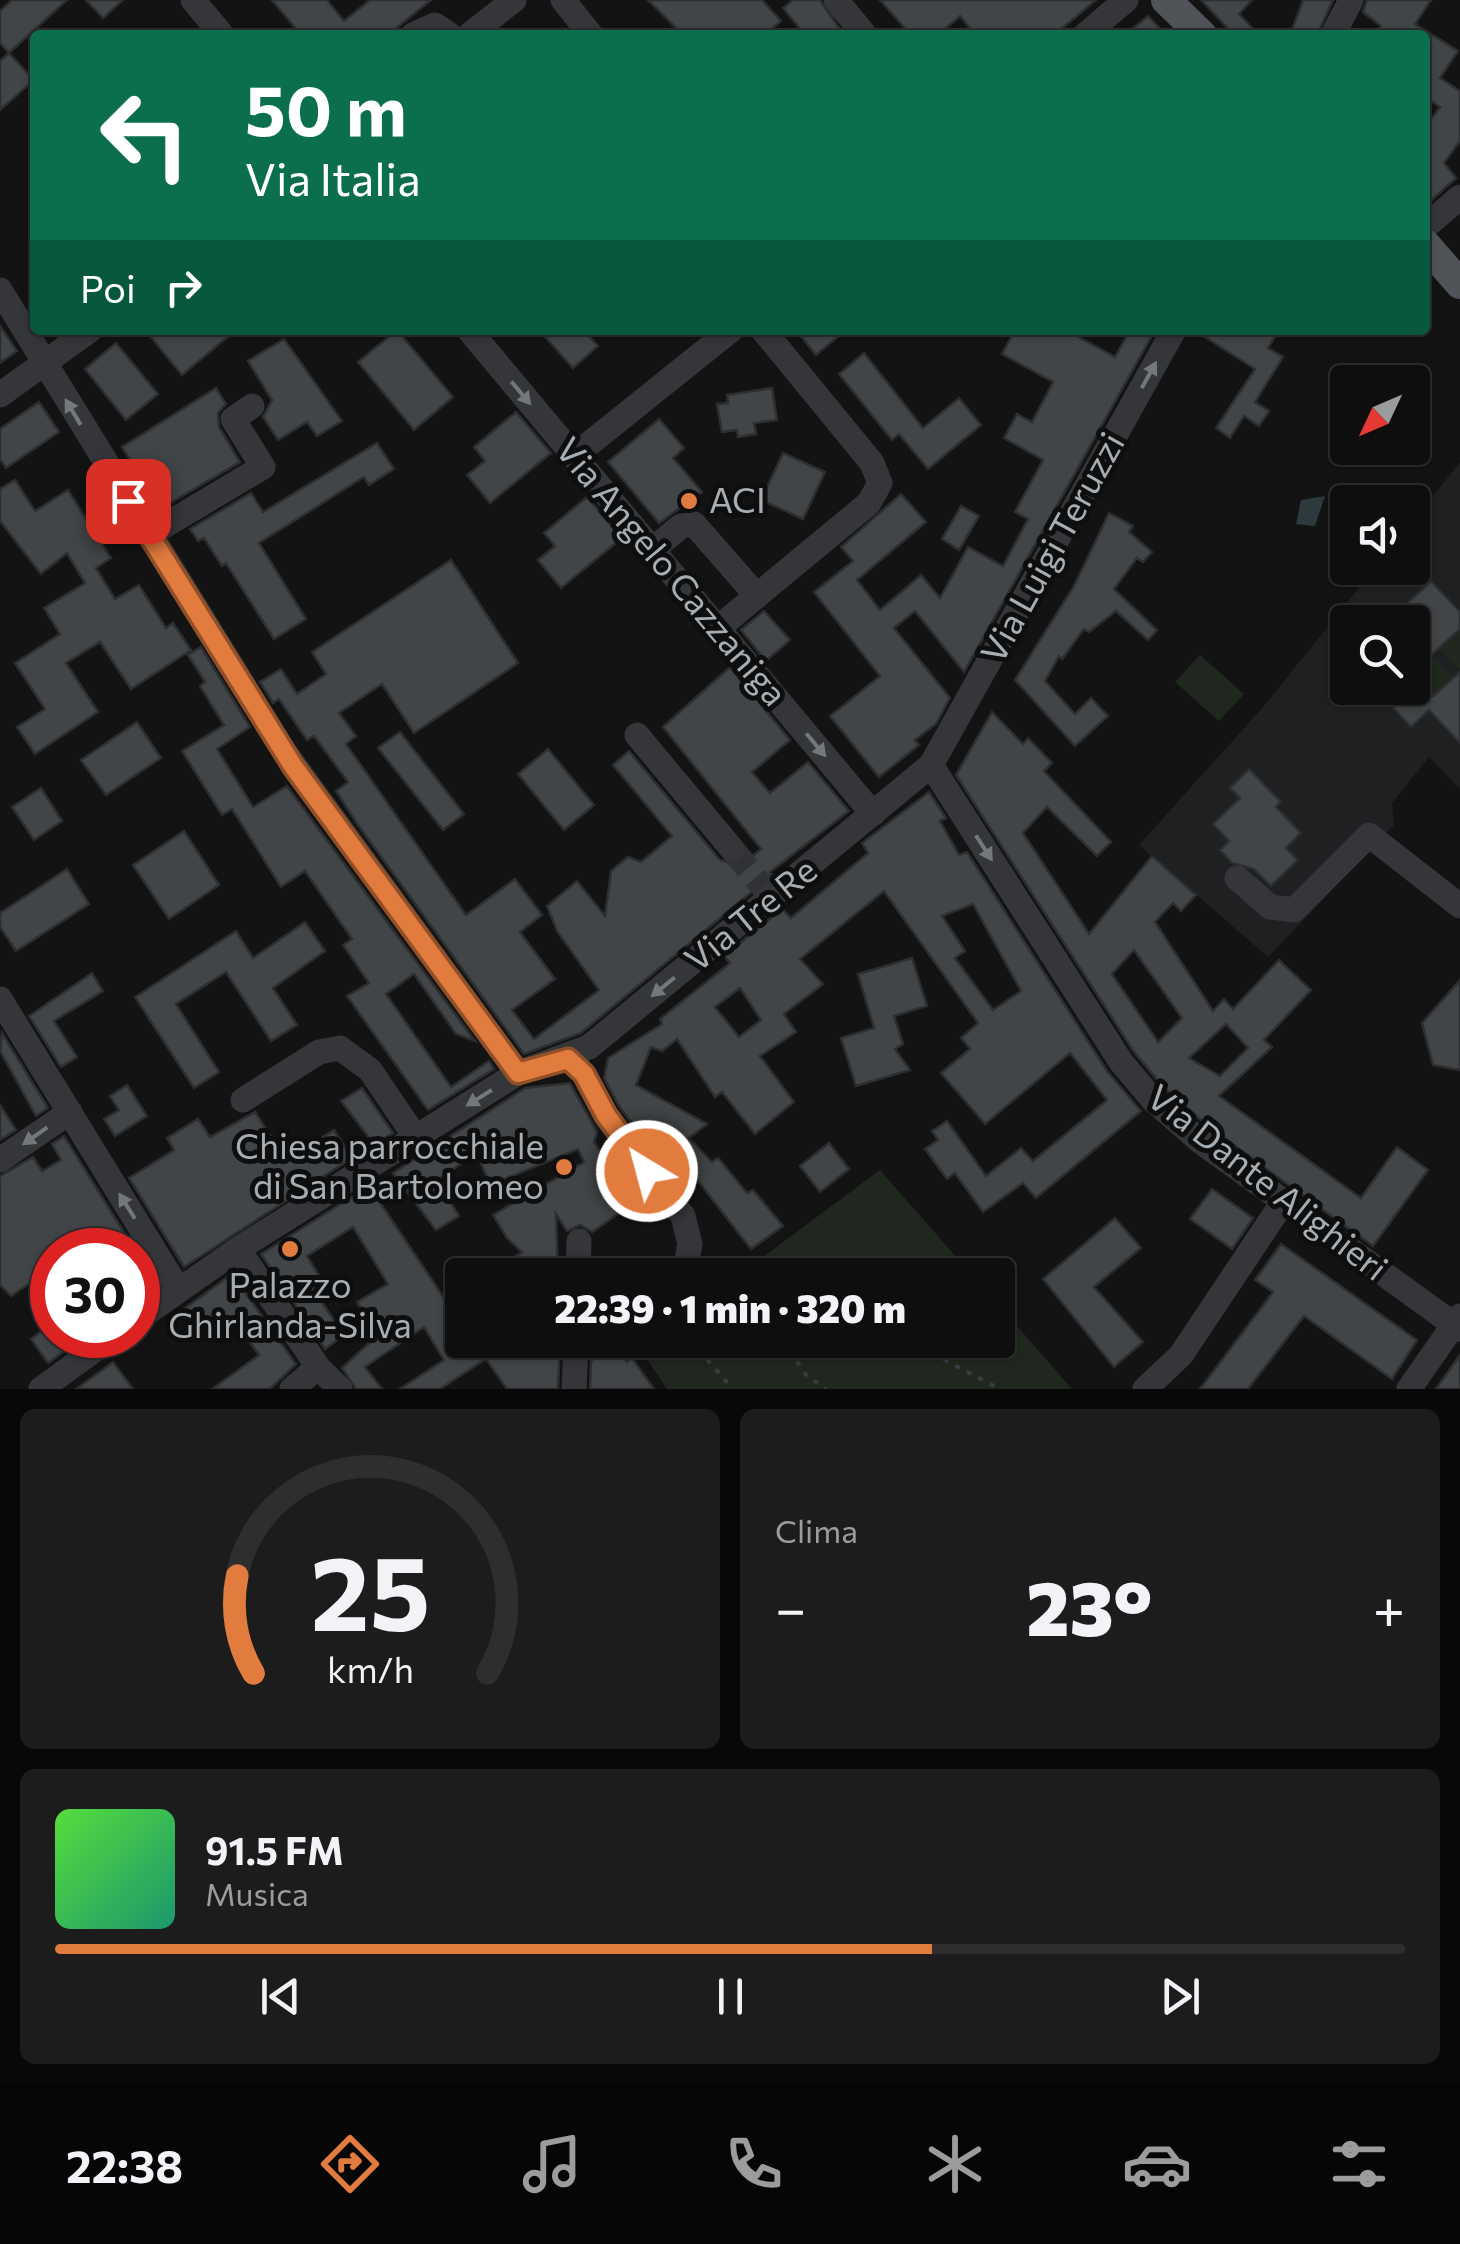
<!DOCTYPE html>
<html lang="it">
<meta charset="utf-8">
<style>
:root{--surface:#0e0e0f;--page:#1c1c1d;--text:#f1f3f6;--muted:#9b9c9e;--line:#2e2e2f;--accent:#e17b3e}
body{margin:0;font-family:Commissioner,sans-serif;background:var(--page);color:var(--text);height:100vh;display:flex;flex-direction:column;font-size:38px;white-space:nowrap}
*{box-sizing:border-box;margin:0}
p{font-size:32px;color:var(--muted)}
.icon{flex:none;width:55px;height:55px;fill:none;stroke:currentColor;stroke-width:2;stroke-linecap:round;stroke-linejoin:round}
.map{position:relative;height:1389px;overflow:hidden}
.sheet{display:flex;flex-direction:column;gap:20px;padding:20px;background:#080808;flex:1}
.sheet>*{flex:none}
.top-card{position:absolute;left:30px;top:30px;width:1400px;height:305px;border-radius:10px;box-shadow:0 2px 8px #0004,0 0 0 2px var(--line);background:#0b6e4f;color:#fff;overflow:hidden}
.needle{width:65px;rotate:226deg}
.controls{position:absolute;left:1330px;top:365px;display:grid;gap:20px}
.controls a{display:grid;place-items:center;width:100px;height:100px;border-radius:10px;background:var(--surface);box-shadow:0 2px 8px #0004,0 0 0 2px var(--line);font-size:50px}
.speed{position:absolute;left:30px;top:1228px;display:flex;gap:20px;font-size:50px;font-weight:700;text-align:center}
.speed>*{display:grid;place-content:center;width:130px;height:130px;border-radius:50%;background:var(--surface);box-shadow:0 2px 8px #0004,0 0 0 2px var(--line);line-height:1}
.speed .limit{border:15px solid #d22;background:#fff;color:#111}
.pin{position:absolute;display:grid;place-items:center;width:85px;height:85px;color:#fff;margin:-42px;border-radius:20px;box-shadow:0 5px 15px #0006}
.me{position:absolute;width:110px;margin:-55px;rotate:323deg;stroke-linejoin:round;filter:drop-shadow(0 0 8px #0008)}
.turn{display:flex;align-items:center;gap:35px;height:210px;padding:0 50px;font-size:45px}
.turn .icon{width:130px;height:130px;stroke-width:2.5}
.turn b{display:block;font-size:70px;line-height:85px}
.then{display:flex;align-items:center;height:95px;padding:0 50px;background:#0003;gap:20px;font-size:38px}
.big{font-size:75px;font-weight:800;line-height:1.1}
.sheet .widget{flex:1;display:flex;flex-direction:column;justify-content:center;gap:15px;min-width:0;padding:0 35px;border-radius:15px;background:var(--page)}
.sheet .dial{align-items:center;gap:0}
.dial svg{height:260px;overflow:visible;fill:none;stroke:var(--line);stroke-width:7;stroke-linecap:round;text-anchor:middle}
.dial text{fill:var(--text);stroke:none}
.song{display:flex;align-items:center;gap:30px}
.cover{width:120px;height:120px;border-radius:15px;background:linear-gradient(135deg,hsl(110 70% 55%),hsl(160 70% 35%))}
.played{height:10px;border-radius:5px;background:linear-gradient(90deg,var(--accent) 65%,var(--line) 65%)}
.keys{display:flex;justify-content:space-around;direction:ltr}
.heat{display:flex;justify-content:space-between;align-items:center;font-size:55px;direction:ltr}
.sheet .tiles{flex:1;display:grid;gap:20px;grid-template-columns:1fr 1fr}
.widget:last-child{grid-column:span 2}
.trip{position:absolute;left:445px;top:1258px;width:570px;height:100px;border-radius:10px;background:var(--surface);box-shadow:0 2px 8px #0004,0 0 0 2px var(--line);font-weight:800;line-height:100px;text-align:center}
.tab-bar{display:flex;height:160px;justify-content:space-around;align-items:center;background:#060606;color:var(--muted)}
.tab-bar .icon{width:70px;height:70px}
.tab-bar .current{color:var(--accent)}
.tab-bar b{font-size:45px;color:var(--text)}
.map>svg:first-child{display:block}
</style>
<div class="map">
<svg width="1460" height="1389" viewBox="0 0 1460 1389">
<rect width="100%" height="100%" fill="#131314"/>
<path fill="#1f2021" fill-rule="evenodd" d="M1460,462V789L1429,757L1392,803L1394,825L1268,957L1139,845L1264,706L1375,568H1412L1413,521ZM1348,622H1412V688H1348Z"/>
<path fill="#20271f" d="M1460,629V672L1439,649Z
M1200,655L1244,694L1219,721L1175,682Z
M1433,655L1454,678L1433,696L1413,674Z
M880,1170L972,1275H739Z
M998,1304L1072,1389H667L641,1350L653,1340H998Z"/>
<path fill="#2d393c" d="M1325,496L1315,526L1296,524L1301,500Z"/>
<path fill="#424547" stroke="#2d2e30" stroke-width="2.5" fill-rule="evenodd" d="M12,0H67L9,53L0,43V11Z
M86,0H123L103,18Z
M272,0H327L344,21L370,0H431L388,35H301Z
M648,0H762L781,21L765,35H683Z
M793,0H820L844,35H805L783,8Z
M880,0H1096L1054,35H975L960,16L938,35H911Z
M1201,0H1252L1239,14L1259,35H1234Z
M1303,0H1333L1317,35H1290Z
M1367,0H1431L1415,24L1458,51L1440,78L1460,91V141L1444,163L1456,178L1425,206V127L1440,107L1427,98L1425,102V35H1375L1381,26L1363,12Z
M1148,16L1166,35H1125Z
M9,53L34,80L0,110V61Z
M0,326L17,351L0,363Z
M145,330H236L182,375Z
M397,330L453,397L414,430L358,362Z
M539,330H583L598,346L573,368Z
M796,330H846L816,355Z
M1015,330H1066L1115,357L1130,330H1155L964,672L915,611L894,628L950,698L936,724L915,740L919,745L879,777L830,716L880,676L814,592L853,561L841,547L901,494L926,522L857,580L880,610L921,575L940,598L968,547L1003,566L1028,519L1015,512L1043,460L1004,438L1017,414L1032,422L1053,382L1002,354Z
M1194,330H1279L1268,348L1283,357L1255,402L1269,411L1259,426L1244,416L1230,438L1216,428L1255,369Z
M284,339L342,421L317,436L307,422L278,440L263,417L272,400L248,361Z
M116,343L158,394L126,420L85,369Z
M864,353L923,428L959,398L981,425L928,469L899,434L892,440L839,374Z
M216,388L226,404L218,413L219,427L240,462L160,509L122,447Z
M772,388L777,420L754,423L756,434L738,437L737,430L722,432L717,404L728,403L727,395Z
M39,402L59,432L6,468L0,459V429Z
M516,412L551,453L490,503L467,475L485,461L474,447Z
M659,419L684,448L673,458L702,492L659,523L608,462Z
M377,443L394,469L369,485L364,477L259,543L306,619L274,639L226,563L222,566L204,538L198,541L190,529L251,493L263,512Z
M783,453L825,472L803,519L761,500Z
M15,480L35,511L68,490L111,558L96,568L115,599L139,585L166,628L173,623L191,650L131,689L100,642L66,663L98,712L35,754L17,727L45,709L15,663L60,634L44,608L85,583L67,553L41,574L0,521V489Z
M587,497L622,538L561,588L538,560L555,546L544,533Z
M961,506L979,516L959,550L942,539Z
M1109,513L1133,526L1129,532L1152,552L1143,562L1137,558L1114,589L1157,630L1148,640L1116,611L1089,632L1084,629L1062,659L1059,656L1045,681L1075,714L1091,698L1108,716L1075,746L1015,680L1074,586Z
M451,560L518,663L414,733L382,684L339,713L356,736L346,744L466,915L515,879L542,915L520,932L555,979L512,1010L534,1039L599,990L557,931L547,906L577,881L605,916L611,871L628,857L641,862L672,836L613,765L629,751L720,860L741,866L761,849L663,727L730,667L790,740L752,772L770,793L808,762L849,811L770,872L772,875L581,1033L524,1054L358,825L336,791L348,782L314,736L307,740L279,699L273,703L260,682L281,669L297,694L326,674L312,652Z
M1431,581L1460,612V629L1412,673V622H1387Z
M764,611L790,640L766,661L741,630Z
M201,647L250,727L217,749L253,807L287,786L475,1041L456,1034L414,974L386,994L451,1087L489,1061L494,1069L428,1110L347,996L369,983L343,945L352,939L305,871L281,887L232,809L222,815L182,751L224,725L200,686L205,682L188,655Z
M1460,672V743L1429,710L1411,727L1375,688H1412V673L1433,696Z
M992,712L1023,744L1028,738L1052,763L1044,771L1111,842L1097,856L1047,807L1023,833L1089,934L1152,856L1196,895L1181,911L1173,903L1155,922L1213,1011L1224,999L1233,1009L1279,960L1311,990L1264,1040L1272,1047L1219,1096L1361,1198L1397,1147L1428,1170L1373,1246L1210,1128L1165,1089L1134,1052L956,775ZM1134,950L1182,1018L1158,1042L1112,974ZM1226,1024L1248,1048L1220,1076L1189,1058Z
M137,722L161,758L106,795L81,760Z
M400,732L464,814L443,830L378,748Z
M548,749L594,805L564,830L518,774Z
M1249,769L1281,802L1276,807L1301,833L1286,848L1298,860L1271,886L1254,869L1232,863L1220,850L1229,841L1213,824L1240,798L1230,788Z
M41,788L62,821L34,840L12,807Z
M929,792L946,818L940,821L959,855L967,852L1107,1071L1141,1111L1036,1198L1023,1183L983,1212L955,1173L947,1179L925,1149L938,1140L932,1131L947,1121L986,1176L1021,1148L1033,1161L1107,1100L1070,1053L985,1124L941,1073L970,1049L961,1038L978,1023L884,891L800,959L823,984L784,1014L796,1032L760,1056L794,1102L755,1134L722,1092L715,1097L677,1039L662,1051L651,1047L636,1085L707,1124L689,1138L712,1162L718,1158L747,1193L753,1190L783,1226L751,1249L677,1154L630,1121L619,1106L604,1078L608,1058L662,1024L660,1019L730,963L724,956L782,909L791,918L868,853L862,843ZM973,904L1021,991L993,1010L955,958L965,951L942,916ZM740,988L761,1020L739,1037L715,1007Z
M184,831L219,885L169,919L133,865Z
M67,869L89,904L16,951L0,927V913Z
M305,922L325,951L273,988L297,1025L271,1041L226,972L176,1004L219,1072L194,1088L135,997L236,931L253,958Z
M912,958L927,1006L894,1016L903,1044L895,1049L910,1070L856,1086L841,1038L874,1028L858,974Z
M92,973L103,991L54,1021L77,1057L61,1067L29,1016Z
M1460,980V1070L1433,1065L1422,1023Z
M2,1033L48,1108L36,1116L0,1051Z
M570,1083L597,1132L594,1142L635,1202L592,1232L580,1225L567,1231L556,1214L558,1275H487L522,1252L507,1238L493,1215L584,1162L578,1149L490,1185L477,1153L437,1180L459,1216L436,1230L393,1173L525,1088Z
M127,1085L147,1116L115,1136L104,1119L119,1110L110,1096Z
M362,1088L393,1133L374,1144L341,1101Z
M0,1105L16,1130L0,1140Z
M255,1112L286,1160L334,1130L352,1158L184,1267L129,1178L174,1150L167,1138L198,1119L210,1137Z
M64,1136L135,1250H52V1276L43,1283L39,1277L11,1296L0,1285V1176L33,1157L42,1171L61,1160L52,1144Z
M829,1143L849,1169L820,1192L800,1166Z
M369,1186L446,1301L462,1291V1340H560L558,1389H507L486,1359L440,1389H400L444,1360L424,1327L365,1367L382,1389H356L342,1368L378,1335L357,1302L388,1284L353,1227L307,1256L329,1292L319,1298L344,1335L325,1349L261,1254Z
M1212,1189L1253,1218L1232,1249L1190,1219Z
M1115,1218L1141,1248L1094,1287L1143,1342L1114,1367L1043,1279Z
M1281,1244L1417,1340L1392,1379L1304,1316L1248,1389H1200L1273,1292L1255,1280Z
M138,1254L157,1286L138,1300Z
M232,1274L296,1364L270,1389H212L259,1355L232,1317L201,1339L181,1311Z
M47,1327L52,1335H66L73,1345L48,1363L31,1339Z
M614,1343L627,1362L632,1358L654,1389H590L591,1361Z
M1460,1355V1389H1436Z
M113,1362L133,1389H76Z"/>
<g fill="none" stroke-linecap="round" stroke-linejoin="round">
<path stroke="#303234" stroke-width="25" stroke-dasharray="25 12" stroke-linecap="butt" d="M732,849L764,888"/>
<path stroke="#3a3d40" stroke-width="4" stroke-dasharray="5 8" stroke-linecap="butt" d="M964,1275L971,1266L997,1259
M690,1340L733,1389
M782,1340L807,1376L826,1389
M928,1340L937,1356L1000,1389"/>
<path stroke="#343639" stroke-width="25" d="M193,0L222,35
M563,0L591,35
M836,0L865,35
M413,35L435,25L450,35
M469,35L514,0
M1085,35L1126,0
M1333,35L1351,0
M1425,227L1460,197
M0,290L284,751L518,1073
M469,330L873,814
M0,395L90,330
M574,456L731,330
M149,535L263,467L233,419L252,406
M652,550L681,526L694,524L757,596
M718,628L869,503L880,483L872,463L763,330
M637,735L732,849
M931,765L1121,1062L1153,1100L1200,1141L1460,1329
M1237,878L1270,907L1294,910L1369,835L1460,906
M0,999L178,1289
M567,1058L584,1074L605,1115L683,1216L690,1244L684,1275
M243,1100L319,1052L340,1048L370,1070L416,1138
M0,1160L70,1112
M238,1249L318,1367L340,1389
M578,1275L579,1241
M138,1319L238,1249L518,1073L589,1047L931,765L1174,330
M41,1389L115,1335
M292,1389L318,1367
M574,1389L576,1340
M1145,1389L1181,1355L1283,1202
M1409,1389L1460,1316"/>
<path stroke="#505458" stroke-width="30" d="M1166,0L1202,35
M1425,244L1460,284"/>
</g>
<defs><path id="oneway-solid" d="M-6-.8H1V-3.2L6.5 0L1 3.2V.8H-6Z" transform="scale(2.5)"/></defs>
<g fill="#73787c">
<use href="#oneway-solid" transform="translate(1149 375) rotate(-61)"/>
<use href="#oneway-solid" transform="translate(521 393) rotate(50)"/>
<use href="#oneway-solid" transform="translate(73 412) rotate(-121)"/>
<use href="#oneway-solid" transform="translate(816 745) rotate(50)"/>
<use href="#oneway-solid" transform="translate(984 848) rotate(57)"/>
<use href="#oneway-solid" transform="translate(663 987) rotate(141)"/>
<use href="#oneway-solid" transform="translate(479 1098) rotate(148)"/>
<use href="#oneway-solid" transform="translate(35 1136) rotate(145)"/>
<use href="#oneway-solid" transform="translate(127 1206) rotate(-122)"/>
</g>
<g fill="none" stroke-linecap="round" stroke-linejoin="round">
<defs>
<path id="route" d="M128,501L293,766L518,1073L568,1059L584,1074L606,1115L647,1171"/>
</defs>
<use href="#route" stroke="#925028" stroke-width="25"/>
<use href="#route" stroke="#e17b3e" stroke-width="18"/>
</g>
<g fill="#e17b3e" stroke="#0e0e0f" stroke-width="4">
<circle cx="689" cy="501" r="10"/>
<circle cx="564" cy="1167" r="10"/>
<circle cx="290" cy="1249" r="10"/>
</g>
<g text-anchor="middle" stroke-width="10" stroke-linejoin="round" paint-order="stroke">
<g font-size="35" fill="#a6aeb3" stroke="#0e0e0f" text-anchor="start">
<text x="709" y="513">ACI</text>
<text x="544" y="1159" text-anchor="end">Chiesa parrocchiale<tspan x="544" dy="40">di San Bartolomeo</tspan></text>
<text x="290" y="1298" text-anchor="middle">Palazzo<tspan x="290" dy="40">Ghirlanda-Silva</tspan></text>
</g>
<g font-size="35" fill="#a6aeb3" stroke="#0e0e0f">
<text transform="translate(1053 548) rotate(-61)" y="12">Via Luigi Teruzzi</text>
<text transform="translate(671 572) rotate(50)" y="12">Via Angelo Cazzaniga</text>
<text transform="translate(751 915) rotate(-39)" y="12">Via Tre Re</text>
<text transform="translate(1267 1183) rotate(38)" y="12">Via Dante Alighieri</text>
</g>
</g>
</svg>
<div class="controls">
<a><svg class="needle" viewBox="-14 -14 28 28"><path d="M0-13l5 13h-10z" fill="#e53935"/><path d="M0 13l5-13h-10z" fill="#9b9c9e"/></svg></a>
<a><svg class="icon" aria-label="sound" viewBox="0 0 24 24"><path d="M4 9h4l5-4v14l-5-4H4zM17 9q2 3 0 6"/></svg></a>
<a><svg class="icon" aria-label="search" viewBox="0 0 24 24"><circle cx="10" cy="10" r="6"/><path d="M15 15l6 6"/></svg></a>
</div>
<div class="speed"><div class="limit">30</div></div>
<div class="pin" style="left:128px;top:501px;background:#d93025"><svg class="icon" aria-label="arrive" viewBox="0 0 24 24"><path d="M6 21V4h12l-3 4 3 4H6"/></svg></div>
<svg class="me" style="left:647px;top:1171px" viewBox="-20 -20 40 40"><circle r="17" fill="#e17b3e" stroke="#fff" stroke-width="3"/><path d="M0-11L8 9 0 5-8 9z" fill="#fff"/></svg>
<div class="trip">22:39 · 1 min · 320 m</div>
<div class="top-card">
<div class="turn"><svg class="icon" aria-label="left" viewBox="0 0 24 24"><path d="M17 20v-9H6M10 6l-5 5 5 5"/></svg><div><b>50 m</b>Via Italia</div></div>
<div class="then">Poi<svg class="icon" aria-label="right" viewBox="0 0 24 24"><path d="M7 20v-9h11M14 6l5 5-5 5"/></svg></div>
</div>
</div>
<section class="sheet">
<div class="tiles">
<div class="widget dial"><svg viewBox="0 0 100 80">
<path d="M14 69A42 42 0 1 1 86 69"/>
<path d="M14 69A42 42 0 0 1 9 39" stroke="#e17b3e"/>
<text x="50" y="56" font-size="32" font-weight="700">25</text>
<text x="50" y="72" font-size="11">km/h</text>
</svg></div>
<div class="widget"><p>Clima</p>
<div class="heat"><a>−</a><b class="big">23°</b><a>+</a></div>
</div>
<div class="widget">
<div class="song"><i class="cover"></i><div><b>91.5 FM</b><p>Musica</p></div></div>
<div class="played"></div>
<div class="keys"><svg class="icon" aria-label="previous" viewBox="0 0 24 24"><path d="M18 5L8 12l10 7zM5 5v14"/></svg><svg class="icon" aria-label="pause" viewBox="0 0 24 24"><path d="M8 5v14M16 5v14"/></svg><svg class="icon" aria-label="next" viewBox="0 0 24 24"><path d="M6 5l10 7-10 7zM19 5v14"/></svg></div>
</div>
</div>
</section>
<nav class="tab-bar">
<b>22:38</b>
<svg class="icon current" aria-label="directions" viewBox="0 0 24 24"><path d="M12 3l9 9-9 9-9-9zM9 14v-3h6M13 9l2 2-2 2"/></svg>
<svg class="icon" aria-label="music" viewBox="0 0 24 24"><path d="M9 18V5l10-2v13"/><circle cx="6" cy="18" r="3"/><circle cx="16" cy="16" r="3"/></svg>
<svg class="icon" aria-label="phone" viewBox="0 0 24 24"><path d="M5 4h4l2 5-3 2q2 4 5 5l2-3 5 2v4C11 20 4 13 5 4z"/></svg>
<svg class="icon" aria-label="climate" viewBox="0 0 24 24"><path d="M12 3v18M4 7l16 10M4 17L20 7"/></svg>
<svg class="icon" aria-label="car" viewBox="0 0 24 24"><path d="M5 17H2v-5l4-1 3-4h7l3 4 3 1v5h-3M9 17h6M6 11h13"/><circle cx="7" cy="17" r="2"/><circle cx="17" cy="17" r="2"/></svg>
<svg class="icon" aria-label="filters" viewBox="0 0 24 24"><path d="M4 7h16M4 17h16"/><circle cx="9" cy="7" r="2"/><circle cx="15" cy="17" r="2"/></svg>
</nav>
